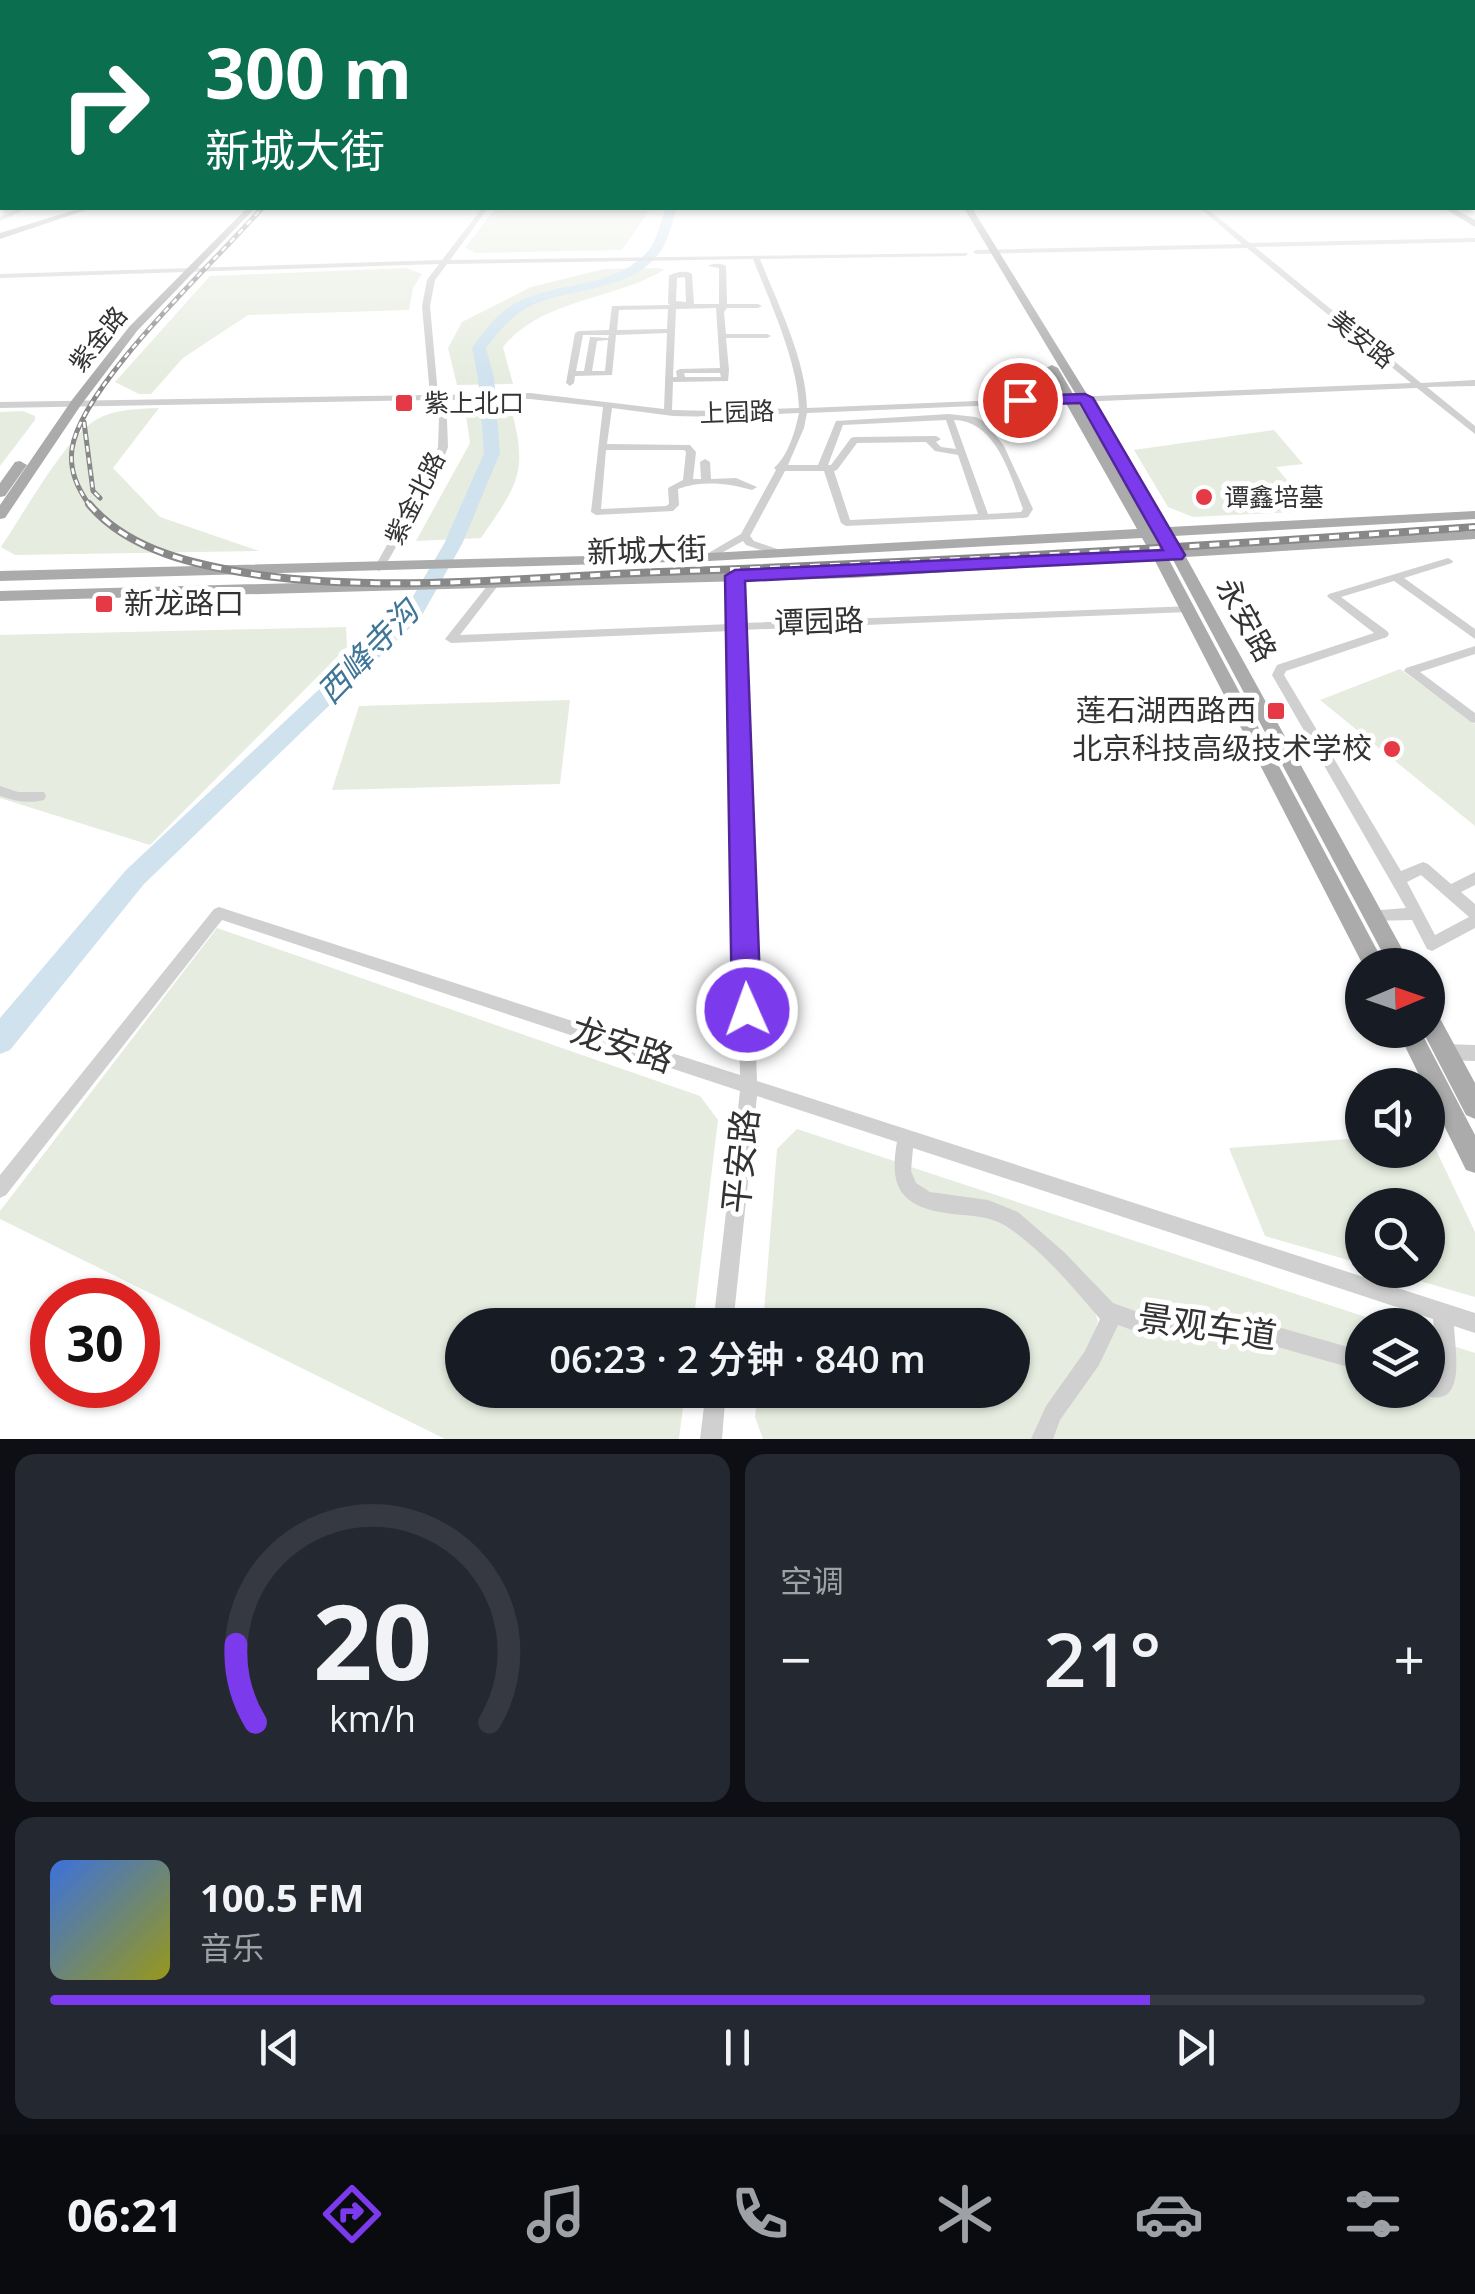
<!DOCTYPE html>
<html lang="zh">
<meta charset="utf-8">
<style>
:root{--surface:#171b24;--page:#242831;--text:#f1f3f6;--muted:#9ea1a6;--line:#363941;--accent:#7c3aed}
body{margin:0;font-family:"Open Sans","Noto Sans SC",sans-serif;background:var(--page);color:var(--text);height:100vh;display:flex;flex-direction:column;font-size:38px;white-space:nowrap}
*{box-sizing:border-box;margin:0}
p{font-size:32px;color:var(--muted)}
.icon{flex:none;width:55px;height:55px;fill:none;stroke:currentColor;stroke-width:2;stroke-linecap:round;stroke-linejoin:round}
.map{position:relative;height:1439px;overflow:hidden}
.side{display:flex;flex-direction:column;gap:15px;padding:15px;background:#0d0f14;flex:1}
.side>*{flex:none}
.top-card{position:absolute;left:0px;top:0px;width:1475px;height:210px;box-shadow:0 2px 8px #0004;background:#0b6e4f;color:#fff;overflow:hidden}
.needle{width:65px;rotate:88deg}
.fabs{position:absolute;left:1345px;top:948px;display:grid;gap:20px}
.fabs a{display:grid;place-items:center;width:100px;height:100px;border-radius:50%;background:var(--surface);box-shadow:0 2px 8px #0004;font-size:50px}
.speed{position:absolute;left:30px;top:1278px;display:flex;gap:20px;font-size:50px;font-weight:700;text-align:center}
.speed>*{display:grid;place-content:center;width:130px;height:130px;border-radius:50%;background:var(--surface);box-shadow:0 2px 8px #0004;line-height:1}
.speed .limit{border:15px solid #d22;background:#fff;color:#111}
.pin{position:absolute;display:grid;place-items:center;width:85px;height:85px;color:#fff;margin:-42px;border:5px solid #fff;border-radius:50%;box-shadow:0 2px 10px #0007}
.me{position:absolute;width:110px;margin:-55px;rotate:358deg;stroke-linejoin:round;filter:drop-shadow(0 0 8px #0008)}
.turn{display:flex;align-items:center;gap:35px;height:210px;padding:0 40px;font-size:45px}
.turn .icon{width:130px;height:130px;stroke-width:2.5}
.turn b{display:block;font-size:70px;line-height:85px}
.big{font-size:75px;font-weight:600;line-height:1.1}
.side .card{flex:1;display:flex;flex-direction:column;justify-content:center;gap:15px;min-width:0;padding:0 35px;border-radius:20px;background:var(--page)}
.side .dial{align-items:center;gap:0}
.dial svg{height:260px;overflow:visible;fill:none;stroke:var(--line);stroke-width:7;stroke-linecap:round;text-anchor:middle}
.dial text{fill:var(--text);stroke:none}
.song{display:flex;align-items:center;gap:30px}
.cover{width:120px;height:120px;border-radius:15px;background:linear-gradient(135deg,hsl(220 70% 55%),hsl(60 70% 35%))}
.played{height:10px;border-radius:5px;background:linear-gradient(90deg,var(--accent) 80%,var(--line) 80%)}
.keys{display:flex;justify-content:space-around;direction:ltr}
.heat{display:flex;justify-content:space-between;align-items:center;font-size:55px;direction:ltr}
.side .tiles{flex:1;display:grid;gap:15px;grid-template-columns:1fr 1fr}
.card:last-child{grid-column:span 2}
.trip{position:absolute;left:445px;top:1308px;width:585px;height:100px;border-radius:50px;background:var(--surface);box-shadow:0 2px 8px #0004;font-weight:600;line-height:100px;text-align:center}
.tabs{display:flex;height:160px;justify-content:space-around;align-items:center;background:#090b0e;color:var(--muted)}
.tabs .icon{width:70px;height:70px}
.tabs .current{color:var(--accent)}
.tabs b{font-size:45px;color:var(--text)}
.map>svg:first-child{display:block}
</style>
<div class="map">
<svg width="1475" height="1439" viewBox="0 0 1475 1439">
<rect width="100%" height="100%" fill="#fff"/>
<path fill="#e6ecdf" d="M496,208H651L622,250L476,253L465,248Z
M406,268L422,274L413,288L409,310L248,315L183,358L151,394H139L115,382L210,276Z
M659,268L664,270C614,300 541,299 503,347L513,384L457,385L448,348L462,322L531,287L604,269Z
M159,408L113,468L160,517L259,551L15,555L1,547C22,516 62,445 90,424C109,409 137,409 159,408Z
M465,409H511C529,473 517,485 481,538L416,541L470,443Z
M23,411L35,416V420L0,466V412Z
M1274,430L1303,464L1276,467L1313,511L1193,517L1168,507L1134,450Z
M346,627L347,647L150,845L0,798V635Z
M1400,669L1475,724V826L1320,700Z
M570,700L560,784L332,790L359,706Z
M217,928L700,1096L718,1120L693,1325H462V1390H685L679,1439H445L0,1219V1211Z
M797,1129L897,1162L900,1181L1023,1230L1092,1304L1098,1321L1089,1347L1048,1404L1033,1439H763L755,1417L758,1390H1012V1325H763L777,1149Z
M1428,1133L1475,1232V1297L1382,1270H1428V1205H1362V1264L1265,1236L1229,1148L1362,1138V1150H1428Z
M908,1166L1390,1325H1362V1357L1323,1343L1164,1324L1122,1313L1041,1242L954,1200L913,1186Z
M1117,1318L1325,1351L1362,1365V1390L1437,1393L1450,1345L1475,1353V1439H1051L1063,1413L1096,1363Z"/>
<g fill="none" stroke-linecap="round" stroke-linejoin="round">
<path fill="#cfe2ee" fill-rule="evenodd" d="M666,208H677C672,223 669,239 660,252C629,295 567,285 525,309C509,318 497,334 486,348L494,378L500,453L462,544L421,617L144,884L10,1050L0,1054V1018L126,870L406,608L444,544L484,453L478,378L472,348C484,331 497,313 516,303C557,281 615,289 648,251C658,239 660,222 666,208Z"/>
<path fill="#d0d0d0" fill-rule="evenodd" d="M21,208H28L0,221V217Z
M482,208H488L450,260L967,253L968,254L965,256L760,259C778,304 806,360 807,408L1411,383L1247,248L976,254L973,252L976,250L1242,244L1200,208H1206L1250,243L1475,238V242L1255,247L1421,383L1475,380V386L1427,387L1475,426V434L1417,388L807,413L804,428L788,465H818L836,421L949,414L976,417L986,423L1004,446L1033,509L1028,517L1024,518L846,526L841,523L824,471H785L750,536L754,541L783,551V555H775L746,545L743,541L709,560L704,557L705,555L741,534L776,470L774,468C788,456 795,432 799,413L718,417L673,416L612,408L607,444L690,445L696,452L693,479H701L700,462L705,459L710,462L711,479L736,478L757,487L752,490C729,483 701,480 678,489L679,505L673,511L596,515L591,512L603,407L530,399L440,400L447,420L448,447L439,471L384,568L379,571L374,568L429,471L438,447L439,420L431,400L0,408V402L430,395L422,306L427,280L439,264L0,278V274L442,260ZM753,259C770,302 798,362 799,408L718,411L672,410L673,382L728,381L729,370L726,338H767L771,336L767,334H726L724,312L727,308H758L762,306L758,304H727L726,266C722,263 712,263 708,266L719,268V304H694L692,274C687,270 674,272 669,276L668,303L670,305L612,306L609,330L579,331L575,333L566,383L570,386L574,383L575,376L612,375L616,335L667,333L664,409L530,393L438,395L430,306L435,280L447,264ZM685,277L686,302L676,301L677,278ZM716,308L720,368L680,369L676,371L677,377H673L676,309ZM668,309L667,329L617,330L619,310ZM583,335H609L608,338L590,337L584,371H576ZM608,340L605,371H592L597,341ZM684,373H720L721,377H685ZM946,420L956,449L941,447L936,442L941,439L936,436L854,437L851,438L831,465H828L843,425ZM954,420C996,420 1011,477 1023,509L1021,512L988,514ZM926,442L935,451L958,455L978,514L850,520L834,471L837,470L857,443ZM606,450H684L686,452L683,480L668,488L669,504L666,506L601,509Z
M1448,558L1453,561L1452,563L1404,578L1475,629V639L1394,581L1341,597L1387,631L1389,634L1387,637L1286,671L1284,675L1401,871L1423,862L1428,864L1451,884L1475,872V885L1461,892L1475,904V928L1432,951L1427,949L1412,920L1373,921L1368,919L1366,915L1368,911L1406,908L1272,675L1277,665L1374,633L1329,598L1327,596L1329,594ZM1421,875L1469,917L1435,935L1407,882Z
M735,573L740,576L742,623L1192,606L1194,608L1188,612L742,630L757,1081L1475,1313V1333L1454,1326C1455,1351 1468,1413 1421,1394L1419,1390H1428V1377H1434L1437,1374L1433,1319L913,1148L911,1171L916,1183L930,1192L988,1200L1018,1212L1064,1252L1113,1303L1152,1317L1195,1313L1257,1321L1362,1351V1371L1257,1341L1195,1333L1152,1337L1118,1325L1099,1365L1060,1420L1053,1439H1031L1046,1406L1085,1351L1100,1319C1072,1286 1042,1250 1006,1226C990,1216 971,1216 953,1214C904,1208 888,1191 897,1142L757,1096L733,1325H713L740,1091L222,920L6,1195L0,1198V1175L214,909L219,907L740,1075L731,631L451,643L445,639L491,581L495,580L500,583L460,635L731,624L730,576Z
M1475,646V654L1420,672L1475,713V723L1471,722L1404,671L1406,668Z
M0,786L18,792H44L46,796L44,800C28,804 15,801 0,796Z
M1443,1044L1475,1045V1061L1443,1060L1437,1057L1435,1052L1437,1047Z
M706,1390H726L722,1439H700Z"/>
<path fill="#ababab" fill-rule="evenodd" d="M81,208H92L0,239V233Z
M247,208H255L137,331L81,405L5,518L0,519V505L72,400L129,327Z
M964,208H972L1169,527L1475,511V519L1174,536L1181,549L1475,531V539L1186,557L1411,965H1389L1172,558H1168L1385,965H1363L1154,559L853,578L0,601V591L853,568L1149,550L1142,538L709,561L0,581V571L709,553L1137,529L1046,368L1052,365L1058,368L1151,528H1156ZM1156,537H1160L1167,549L1163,550Z
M1444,208H1453L1475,220V227Z
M20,461L27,465L5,496L0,497V483L15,462Z
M1428,1008L1436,1011L1475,1083V1119L1466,1115L1422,1030H1428Z
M1397,1030H1420L1475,1135V1173L1466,1170L1428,1093V1085H1424Z"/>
<defs>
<path id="rail-far1" d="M84,422L93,491L100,498
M90,506C78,489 69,471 72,449C81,385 215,262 262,208"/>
<path id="rail" d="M89,504C129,552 200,566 259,575C392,593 527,577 660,572C932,562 1203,547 1475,527"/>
</defs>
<use href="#rail-far1" stroke="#888" stroke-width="5"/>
<use href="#rail" stroke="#888" stroke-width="8"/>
<use href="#rail-far1" stroke="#fff" stroke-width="2.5" stroke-dasharray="6" stroke-linecap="butt"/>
<use href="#rail" stroke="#fff" stroke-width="4" stroke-dasharray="10" stroke-linecap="butt"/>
</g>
<linearGradient id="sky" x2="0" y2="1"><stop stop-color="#9ec6ea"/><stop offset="0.47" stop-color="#fff"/><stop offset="1" stop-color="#fff" stop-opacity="0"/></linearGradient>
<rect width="1475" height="381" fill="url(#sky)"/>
<path fill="#7c3aed" stroke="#51269a" stroke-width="2.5" d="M1085,394L1093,398L1185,555L1182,559L745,581L761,1010L757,1019L747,1023L736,1019L732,1010L725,576L735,570L1163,550L1080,403L1020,405L1012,400L1020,396Z"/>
<g fill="#e63946" stroke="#fff" stroke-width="4">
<rect x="394" y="393" width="20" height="20" rx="5"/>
<circle cx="1204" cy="497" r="10"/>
<rect x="94" y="594" width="20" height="20" rx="5"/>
<rect x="1266" y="701" width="20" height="20" rx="5"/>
<circle cx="1392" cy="749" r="10"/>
</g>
<g text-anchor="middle" stroke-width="10" stroke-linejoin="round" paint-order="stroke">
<g font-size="25" fill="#333" stroke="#fff">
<text transform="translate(98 339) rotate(-51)" y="9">紫金路</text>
<text transform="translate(1362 339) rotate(39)" y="9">美安路</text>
<text transform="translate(737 412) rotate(-2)" y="9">上园路</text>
<text transform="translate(415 498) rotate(-63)" y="9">紫金北路</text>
</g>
<g font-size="25" fill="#333" stroke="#fff" text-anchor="start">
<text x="424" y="412">紫上北口</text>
<text x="1224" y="506">谭鑫培墓</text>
</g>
<g font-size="30" fill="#333" stroke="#fff">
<text transform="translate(647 551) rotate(-2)" y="10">新城大街</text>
<text transform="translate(1246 620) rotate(61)" y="10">永安路</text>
<text transform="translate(819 622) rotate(-2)" y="10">谭园路</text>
</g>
<g font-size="30" fill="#333" stroke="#fff" text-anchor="end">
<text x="124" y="614" text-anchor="start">新龙路口</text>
<text x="1256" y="721">莲石湖西路西</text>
<text x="1372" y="759">北京科技高级技术学校</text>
</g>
<g font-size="32" font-style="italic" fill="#3f7597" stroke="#fff">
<text transform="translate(368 652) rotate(-46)" y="11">西峰寺沟</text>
</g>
<g font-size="35" fill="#333" stroke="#fff">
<text transform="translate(622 1045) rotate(18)" y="12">龙安路</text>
<text transform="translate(741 1161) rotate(-84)" y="12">平安路</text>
<text transform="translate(1207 1327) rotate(8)" y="12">景观车道</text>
</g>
</g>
</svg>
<div class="fabs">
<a><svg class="needle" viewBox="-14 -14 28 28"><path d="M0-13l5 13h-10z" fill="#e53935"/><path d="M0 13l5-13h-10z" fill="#9ea1a6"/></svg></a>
<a><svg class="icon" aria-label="sound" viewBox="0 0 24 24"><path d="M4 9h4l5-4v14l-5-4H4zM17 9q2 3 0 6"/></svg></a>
<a><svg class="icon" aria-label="search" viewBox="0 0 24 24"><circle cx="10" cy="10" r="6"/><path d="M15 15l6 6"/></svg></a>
<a><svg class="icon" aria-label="layers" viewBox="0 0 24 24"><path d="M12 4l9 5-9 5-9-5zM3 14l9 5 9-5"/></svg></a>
</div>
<div class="speed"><div class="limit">30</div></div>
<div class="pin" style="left:1020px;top:400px;background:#d93025"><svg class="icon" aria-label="arrive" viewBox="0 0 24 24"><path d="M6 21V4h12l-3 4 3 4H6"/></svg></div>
<svg class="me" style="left:747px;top:1010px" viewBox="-20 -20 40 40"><circle r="17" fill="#7c3aed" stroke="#fff" stroke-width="3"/><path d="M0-11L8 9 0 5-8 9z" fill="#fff"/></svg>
<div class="trip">06:23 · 2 分钟 · 840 m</div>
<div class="top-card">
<div class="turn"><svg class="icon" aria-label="right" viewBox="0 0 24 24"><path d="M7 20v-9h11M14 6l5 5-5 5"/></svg><div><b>300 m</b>新城大街</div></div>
</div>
</div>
<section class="side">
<div class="tiles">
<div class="card dial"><svg viewBox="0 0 100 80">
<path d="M14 69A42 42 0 1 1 86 69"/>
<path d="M14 69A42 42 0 0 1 8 45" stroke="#7c3aed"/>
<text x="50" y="56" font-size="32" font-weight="700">20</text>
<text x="50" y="72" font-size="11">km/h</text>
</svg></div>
<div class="card"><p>空调</p>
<div class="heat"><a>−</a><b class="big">21°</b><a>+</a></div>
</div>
<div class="card">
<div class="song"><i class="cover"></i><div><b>100.5 FM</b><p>音乐</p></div></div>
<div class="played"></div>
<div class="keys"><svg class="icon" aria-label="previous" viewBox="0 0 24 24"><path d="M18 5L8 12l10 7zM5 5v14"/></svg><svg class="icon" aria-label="pause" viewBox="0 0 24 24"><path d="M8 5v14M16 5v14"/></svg><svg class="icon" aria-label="next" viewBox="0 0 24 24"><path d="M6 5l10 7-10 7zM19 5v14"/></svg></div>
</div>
</div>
</section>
<nav class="tabs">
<b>06:21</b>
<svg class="icon current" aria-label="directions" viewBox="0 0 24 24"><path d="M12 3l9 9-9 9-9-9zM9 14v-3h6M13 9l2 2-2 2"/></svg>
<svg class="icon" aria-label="music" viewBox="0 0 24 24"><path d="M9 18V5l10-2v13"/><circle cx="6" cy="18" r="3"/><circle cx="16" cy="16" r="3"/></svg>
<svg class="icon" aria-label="phone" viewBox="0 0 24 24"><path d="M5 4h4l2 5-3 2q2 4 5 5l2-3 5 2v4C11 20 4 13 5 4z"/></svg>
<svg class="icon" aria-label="climate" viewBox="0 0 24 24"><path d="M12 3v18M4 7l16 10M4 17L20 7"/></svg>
<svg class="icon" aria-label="car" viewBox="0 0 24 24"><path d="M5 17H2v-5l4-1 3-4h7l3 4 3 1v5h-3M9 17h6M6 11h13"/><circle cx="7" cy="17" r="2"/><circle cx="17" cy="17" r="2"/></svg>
<svg class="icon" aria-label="filters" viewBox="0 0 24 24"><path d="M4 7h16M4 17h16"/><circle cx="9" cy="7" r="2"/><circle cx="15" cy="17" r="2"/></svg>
</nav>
